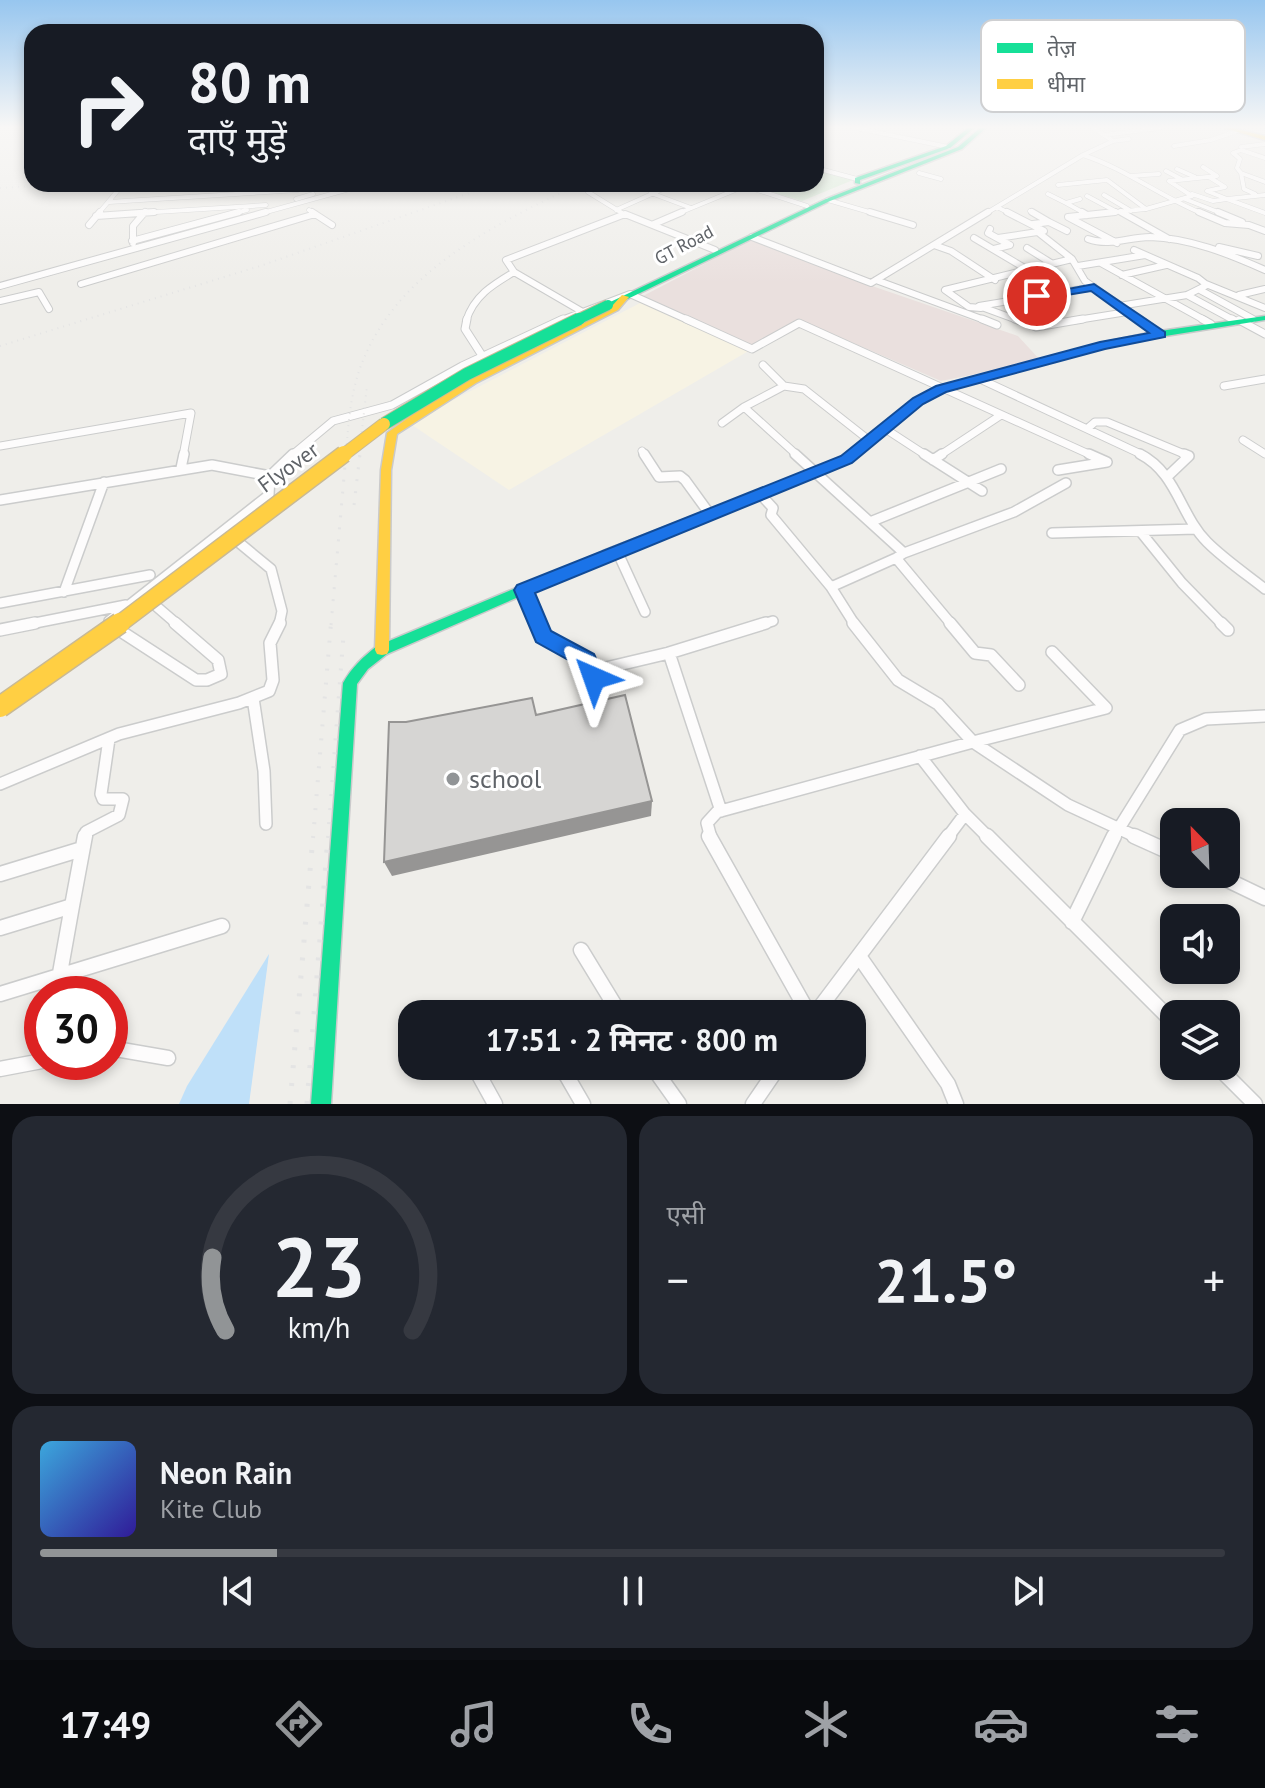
<!DOCTYPE html>
<html lang="hi">
<meta charset="utf-8">
<style>
:root{--surface:#171b24;--page:#242831;--text:#f1f3f6;--muted:#9ea1a6;--line:#363941;--accent:#919496}
body{margin:0;font-family:"PT Sans","Noto Sans Devanagari",sans-serif;background:var(--page);color:var(--text);height:100vh;display:flex;flex-direction:column;font-size:30px;white-space:nowrap}
*{box-sizing:border-box;margin:0}
p{font-size:26px;color:var(--muted)}
.icon{flex:none;width:44px;height:44px;fill:none;stroke:currentColor;stroke-width:2;stroke-linecap:round;stroke-linejoin:round}
.map{position:relative;height:1104px;overflow:hidden}
.side{display:flex;flex-direction:column;gap:12px;padding:12px;background:#0d0f14;flex:1}
.side>*{flex:none}
.guide{position:absolute;left:24px;top:24px;width:800px;height:168px;border-radius:24px;box-shadow:0 4px 12px #0003;background:#171b24;color:var(--text);overflow:hidden}
.needle{width:52px;rotate:337deg}
.controls{position:absolute;left:1160px;top:808px;display:grid;gap:16px}
.controls a{display:grid;place-items:center;width:80px;height:80px;border-radius:16px;background:var(--surface);box-shadow:0 4px 12px #0003;font-size:40px}
.speed{position:absolute;left:24px;top:976px;display:flex;gap:16px;font-size:40px;font-weight:700;text-align:center}
.speed>*{display:grid;place-content:center;width:104px;height:104px;border-radius:50%;background:var(--surface);box-shadow:0 4px 12px #0003;line-height:1}
.speed .limit{border:12px solid #d22;background:#fff;color:#111}
.pin{position:absolute;display:grid;place-items:center;width:68px;height:68px;color:#fff;margin:-34px;border:4px solid #fff;border-radius:50%;box-shadow:0 2px 8px #0007}
.me{position:absolute;width:88px;margin:-44px;rotate:317deg;stroke-linejoin:round;filter:drop-shadow(0 0 6px #0008)}
.turn{display:flex;align-items:center;gap:28px;height:168px;padding:0 32px;font-size:36px}
.turn .icon{width:104px;height:104px;stroke-width:2.5}
.turn b{display:block;font-size:56px;line-height:68px}
.big{font-size:60px;font-weight:700;line-height:1.1}
.side .card{flex:1;display:flex;flex-direction:column;justify-content:center;gap:12px;min-width:0;padding:0 28px;border-radius:24px;background:var(--page)}
.side .dial{align-items:center;gap:0}
.dial svg{height:208px;overflow:visible;fill:none;stroke:var(--line);stroke-width:7;stroke-linecap:round;text-anchor:middle}
.dial text{fill:var(--text);stroke:none}
.song{display:flex;align-items:center;gap:24px}
.cover{width:96px;height:96px;border-radius:12px;background:linear-gradient(135deg,hsl(200 70% 55%),hsl(250 70% 35%))}
.played{height:8px;border-radius:4px;background:linear-gradient(90deg,var(--accent) 20%,var(--line) 20%)}
.keys{display:flex;justify-content:space-around;direction:ltr}
.heat{display:flex;justify-content:space-between;align-items:center;font-size:44px;direction:ltr}
.side .tiles{flex:1;display:grid;gap:12px;grid-template-columns:1fr 1fr}
.card:last-child{grid-column:span 2}
.trip{position:absolute;left:398px;top:1000px;width:468px;height:80px;border-radius:24px;background:var(--surface);box-shadow:0 4px 12px #0003;font-weight:700;line-height:80px;text-align:center}
.dock{display:flex;height:128px;justify-content:space-around;align-items:center;background:#090b0e;color:var(--muted)}
.dock .icon{width:56px;height:56px}
.dock .active{color:var(--accent)}
.dock b{font-size:36px;color:var(--text)}
.map>svg:first-child{display:block}
</style>
<div class="map">
<svg width="1265" height="1104" viewBox="0 0 1265 1104">
<rect width="100%" height="100%" fill="#efeeea"/>
<path fill="#f7f3e4" d="M642,302L752,349L509,490L409,423Z"/>
<path fill="#eae0de" d="M752,239L875,287L1018,336L1041,361L941,381L798,319L752,345L643,296Z"/>
<path fill="#d8ebd6" d="M816,170L853,180L802,201L745,184H816Z"/>
<path fill="#bfe0f9" d="M269,954L249,1104H179L187,1086Z"/>
<g fill="none" stroke-linecap="round" stroke-linejoin="round">
<defs>
<path id="street-far5" d="M856,128L948,147
M1093,128L1104,135
M1113,141L1129,139
M1174,146L1211,140L1237,131
M32,147L26,154H32
M1241,147L1265,144
M1083,155C1126,169 1161,197 1203,214
M1265,158L1241,150L1233,153L1240,159L1237,168L1241,173L1265,182
M816,168L857,179
M1177,169L1195,177
M1166,171L1181,179
M919,173L941,179
M1241,173L1244,189L1255,194
M1130,176L1159,174
M603,184L588,192L622,213
M742,185L807,206
M1058,185L1107,180L1146,209
M651,193L691,208
M1048,194L1068,204
M1192,194L1213,201L1227,199L1207,191L1225,187L1209,177
M1104,195L1131,211
M1265,195L1227,199L1265,213
M1087,196L1117,212
M296,199L313,194
M1080,199L1066,203L1086,214
M1185,199L1223,214
M828,200L876,214
M109,202L298,190
M997,207L1011,214
M309,210L315,214
M616,210L674,184
M1030,211L1036,214
M1121,212L1125,214
M98,214L119,189L199,184
M124,214L266,205
M143,214L146,211
M231,214L247,210
M259,214L353,188L395,184
M677,214L745,186
M985,214L1083,155L1113,141L1104,135L1160,128
M1095,214L1146,209L1192,196L1169,181L1217,176L1203,167"/>
<path id="street-far4" d="M312,212L332,225
M870,212L913,225
M1032,212L1049,222L1033,224
M1082,212L1087,215
M1115,212L1068,217L1117,243
M1121,212L1169,239
M1199,212L1225,223L1249,225L1265,231
M1218,212L1242,222
M96,216L154,212
M1049,222L1067,231
M654,224L682,212
M89,225L100,212
M990,229L988,233L1010,245L994,249
M1039,233L1072,259L1085,281L1142,321
M752,237L871,283L988,212
M974,238L1028,270
M998,238L1044,231L1007,212
M1088,239C1110,247 1128,237 1150,237C1190,238 1229,254 1265,270
M132,241L239,212
M133,243V226L145,212
M934,245L951,251L995,280
M1219,247L1258,256
M1027,248L1051,263
M1101,263L1206,321
M1078,266L1145,255
M1122,275L1166,265
M876,280L987,321
M81,284L315,214
M1206,284L1265,308
M0,286L266,212
M1200,290L1253,319
M1187,295L1235,321
M1239,295L1265,289
M0,301L39,292L49,309
M1119,306L1187,295L1207,285L1198,278L1134,250
M981,308L969,307L945,290L1072,259
M581,311L514,272L506,260L625,214L715,250
M466,321C474,296 492,285 514,272
M559,321L630,294L690,321
M1020,321L979,306L1094,287
M1071,321L1127,312"/>
<path id="street-far3" d="M467,319L465,329L483,357
M686,319L752,349L799,323L1093,456
M982,319L997,325
M1015,319L1036,327L1083,319
M1139,319L1160,334
M1202,319L1211,324
M1232,319L1235,321
M1239,320L1265,334
M763,365L784,386L744,407L798,456
M980,379L1145,456
M784,386L804,389L870,441
M1224,386L1265,379
M722,423L744,407
M884,428L927,456
M1088,428L1095,422H1107L1189,456
M1243,440L1265,454
M0,446L191,413L183,456
M642,451L645,456
M291,456L333,421L392,405L462,366L563,319
M939,456L1001,415"/>
<path id="street-far2" d="M644,454L659,477L680,476L685,480L709,513
M795,454L904,553L896,558L952,625
M924,454L982,491
M1140,454C1177,473 1180,515 1207,542C1224,559 1246,574 1265,589
M933,460L942,454
M181,468L184,454
M1058,470L1107,462L1089,454
M1168,476L1189,456L1184,454
M761,495L773,508L771,515L831,587L896,558
M0,500L212,465L270,476
M870,522L1001,469
M1140,531L1182,583L1223,625
M1052,533L1196,529
M231,536L271,569L282,611L279,625
M617,551L645,612
M904,553L1014,512L1066,483
M831,587L855,625
M524,590L539,625
M64,592L104,482
M149,600L178,625
M0,603L150,575
M109,621L269,495L270,476L293,454
M25,625L126,605
M760,625L773,621"/>
<path id="street-far1" d="M538,623C549,648 582,646 591,666C596,678 596,696 598,710
M853,623L898,680L938,704L973,742L1106,708L1052,652
M950,623L975,653L991,655L1019,685
M1221,623L1228,630
M116,628L196,680H207L221,674L218,660L175,623
M0,630L35,623
M593,671L669,653
M253,698L264,771L266,824
M920,756L965,814L989,838
M0,784L119,734L239,703L269,691L273,680L270,643L280,623
M721,811L669,653L766,623
M85,838L86,832L119,815L123,799H103L101,794L109,739
M711,838L707,823L717,812L973,742L1068,805L1139,838
M947,838L965,814
M1113,838L1180,730L1206,719L1265,716"/>
<path id="street" d="M709,836L809,1014
M987,836L1174,1023
M1134,836L1174,854
M0,874L82,849
M1215,874L1265,898
M72,906L85,836
M1072,922L1114,836
M0,928L72,906L60,973
M581,950L620,1014
M859,956L948,1084L956,1104
M0,994L222,926
M528,1009L531,1014
M815,1014L949,836
M110,1048L168,1058
M474,1066L495,1104
M561,1066L583,1104
M652,1066L679,1104
M1217,1066L1255,1104
M0,1069L42,1061
M753,1104L779,1066"/>
<path id="fast" d="M968,128H974L950,148L860,180V184L855,183V178L946,146Z
M980,128H986L962,149L830,201L611,307L604,305L826,199L958,147Z
M1265,316V320L1153,338L1149,335L1153,332Z
M607,550L613,554L611,557L387,654L368,669L357,684L331,1104H311L343,683C352,667 363,657 377,646Z"/>
<path id="slow" d="M1224,128H1233L1265,136V140Z
M622,295L629,297L618,310L476,383L397,434L391,470L389,650L387,654L382,655L377,654L375,650L381,470L387,433L415,413L469,379L612,306Z
M1153,332L1157,335L1156,337L1105,347L944,391L921,403L851,462L611,557L607,558L601,554L603,551L843,458L915,399L938,387L1101,343Z"/>
</defs>
<use href="#street-far5" stroke="#cbcccc" stroke-width="5"/>
<use href="#street-far4" stroke="#cbcccc" stroke-width="8"/>
<use href="#street-far3" stroke="#cbcccc" stroke-width="9"/>
<use href="#street-far2" stroke="#cbcccc" stroke-width="12"/>
<use href="#street-far1" stroke="#cbcccc" stroke-width="14"/>
<use href="#street" stroke="#cbcccc" stroke-width="17"/>
<use href="#fast" stroke="#cacacb" stroke-width="3"/>
<use href="#slow" stroke="#cacacb" stroke-width="3"/>
<use href="#street-far5" stroke="#fdfcfc" stroke-width="4"/>
<use href="#street-far4" stroke="#fdfcfc" stroke-width="6"/>
<use href="#street-far3" stroke="#fdfcfc" stroke-width="7"/>
<use href="#street-far2" stroke="#fdfcfc" stroke-width="9"/>
<use href="#street-far1" stroke="#fdfcfc" stroke-width="11"/>
<use href="#street" stroke="#fdfcfc" stroke-width="14"/>
<use href="#fast" fill="#16e098" fill-rule="evenodd"/>
<use href="#slow" fill="#ffcf43" fill-rule="evenodd"/>
<path stroke="#e4e4e4" stroke-width="2" stroke-dasharray="1 5" stroke-linecap="butt" d="M0,188L67,184
M0,346L260,266L495,184
M346,456C348,427 350,398 359,371C393,273 492,226 579,184
M359,456L367,386"/>
<path stroke="#e4e4e4" stroke-width="3" stroke-dasharray="2 10" stroke-linecap="butt" d="M354,505L360,454
M331,625L346,454"/>
<path stroke="#e4e4e4" stroke-width="4" stroke-dasharray="2 12" stroke-linecap="butt" d="M313,838L331,623
M328,838L344,629"/>
<path stroke="#e4e4e4" stroke-width="5" stroke-dasharray="3 15" stroke-linecap="butt" d="M290,1104L313,836
M307,1104L328,836"/>
<defs>
<path id="fast-bridge-far1" d="M575,321L608,305"/>
<path id="fast-bridge" d="M384,424L467,374L579,319"/>
<path id="slow-bridge-far2" d="M342,456L384,424"/>
<path id="slow-bridge-far1" d="M118,625L344,454"/>
<path id="slow-bridge" d="M0,707L120,623"/>
</defs>
<use href="#fast-bridge-far1" stroke="#c8b996" stroke-width="12" stroke-linecap="butt"/>
<use href="#fast-bridge" stroke="#c8b996" stroke-width="14" stroke-linecap="butt"/>
<use href="#slow-bridge-far2" stroke="#c8b996" stroke-width="14" stroke-linecap="butt"/>
<use href="#slow-bridge-far1" stroke="#c8b996" stroke-width="19" stroke-linecap="butt"/>
<use href="#slow-bridge" stroke="#c8b996" stroke-width="23" stroke-linecap="butt"/>
<use href="#fast-bridge-far1" stroke="#16e098" stroke-width="10"/>
<use href="#fast-bridge" stroke="#16e098" stroke-width="12"/>
<use href="#slow-bridge-far2" stroke="#ffcf43" stroke-width="12"/>
<use href="#slow-bridge-far1" stroke="#ffcf43" stroke-width="16"/>
<use href="#slow-bridge" stroke="#ffcf43" stroke-width="20"/>
</g>
<path fill="#969594" d="M652,801L651,816L392,876L384,862Z"/>
<path fill="#d6d5d3" stroke="#969594" stroke-width="2" d="M625,695L652,801L384,862L389,722H406L532,698L536,715Z"/>
<linearGradient id="sky" x2="0" y2="1"><stop stop-color="#97c6ef"/><stop offset="0.45" stop-color="#f8f7f6"/><stop offset="1" stop-color="#f8f7f6" stop-opacity="0"/></linearGradient>
<rect width="1265" height="283" fill="url(#sky)"/>
<path fill="#1a73e8" stroke="#114b97" stroke-width="2" d="M1094,284L1165,332V337L1105,349L946,392L923,404L852,463L535,593L551,631L594,654L605,678L602,684L594,687L587,684L579,666L536,642L514,590L517,585L841,456L913,398L936,386L1100,342L1149,333L1091,291L1037,300L1031,296Z"/>
<circle fill="#919496" stroke="#fff" stroke-width="3" cx="453" cy="779" r="8"/>
<g text-anchor="middle" stroke-width="6" stroke-linejoin="round" paint-order="stroke">
<g font-size="18" fill="#5f6368" stroke="#fff">
<text transform="translate(684 245) rotate(-28)" y="6">GT Road</text>
</g>
<g font-size="22" fill="#5f6368" stroke="#fff">
<text transform="translate(288 467) rotate(-36)" y="8">Flyover</text>
</g>
<g font-size="26" fill="#5f6368" stroke="#fff" text-anchor="start">
<text x="469" y="788">school</text>
</g>
</g>
<rect x="981" y="20" width="264" height="92" rx="12" fill="#fff" stroke="#cfd0d2" stroke-width="2"/>
<rect x="997" y="43" width="36" height="10" fill="#16e098"/>
<rect x="997" y="79" width="36" height="10" fill="#ffcf43"/>
<g font-size="22" fill="#5f6368">
<text x="1047" y="56">तेज़</text>
<text x="1047" y="92">धीमा</text>
</g>
</svg>
<div class="controls">
<a><svg class="needle" viewBox="-14 -14 28 28"><path d="M0-13l5 13h-10z" fill="#e53935"/><path d="M0 13l5-13h-10z" fill="#9ea1a6"/></svg></a>
<a><svg class="icon" aria-label="sound" viewBox="0 0 24 24"><path d="M4 9h4l5-4v14l-5-4H4zM17 9q2 3 0 6"/></svg></a>
<a><svg class="icon" aria-label="layers" viewBox="0 0 24 24"><path d="M12 4l9 5-9 5-9-5zM3 14l9 5 9-5"/></svg></a>
</div>
<div class="speed"><div class="limit">30</div></div>
<div class="pin" style="left:1037px;top:296px;background:#d93025"><svg class="icon" aria-label="arrive" viewBox="0 0 24 24"><path d="M6 21V4h12l-3 4 3 4H6"/></svg></div>
<svg class="me" style="left:594px;top:678px" viewBox="-20 -20 40 40"><path d="M0-17L14 15 0 8-14 15z" fill="#1a73e8" stroke="#fff" stroke-width="4"/></svg>
<div class="trip">17:51 · 2 मिनट · 800 m</div>
<div class="guide">
<div class="turn"><svg class="icon" aria-label="right" viewBox="0 0 24 24"><path d="M7 20v-9h11M14 6l5 5-5 5"/></svg><div><b>80 m</b>दाएँ मुड़ें</div></div>
</div>
</div>
<section class="side">
<div class="tiles">
<div class="card dial"><svg viewBox="0 0 100 80">
<path d="M14 69A42 42 0 1 1 86 69"/>
<path d="M14 69A42 42 0 0 1 9 41" stroke="#919496"/>
<text x="50" y="56" font-size="32" font-weight="700">23</text>
<text x="50" y="72" font-size="11">km/h</text>
</svg></div>
<div class="card"><p>एसी</p>
<div class="heat"><a>−</a><b class="big">21.5°</b><a>+</a></div>
</div>
<div class="card">
<div class="song"><i class="cover"></i><div><b>Neon Rain</b><p>Kite Club</p></div></div>
<div class="played"></div>
<div class="keys"><svg class="icon" aria-label="previous" viewBox="0 0 24 24"><path d="M18 5L8 12l10 7zM5 5v14"/></svg><svg class="icon" aria-label="pause" viewBox="0 0 24 24"><path d="M8 5v14M16 5v14"/></svg><svg class="icon" aria-label="next" viewBox="0 0 24 24"><path d="M6 5l10 7-10 7zM19 5v14"/></svg></div>
</div>
</div>
</section>
<nav class="dock">
<b>17:49</b>
<svg class="icon active" aria-label="directions" viewBox="0 0 24 24"><path d="M12 3l9 9-9 9-9-9zM9 14v-3h6M13 9l2 2-2 2"/></svg>
<svg class="icon" aria-label="music" viewBox="0 0 24 24"><path d="M9 18V5l10-2v13"/><circle cx="6" cy="18" r="3"/><circle cx="16" cy="16" r="3"/></svg>
<svg class="icon" aria-label="phone" viewBox="0 0 24 24"><path d="M5 4h4l2 5-3 2q2 4 5 5l2-3 5 2v4C11 20 4 13 5 4z"/></svg>
<svg class="icon" aria-label="climate" viewBox="0 0 24 24"><path d="M12 3v18M4 7l16 10M4 17L20 7"/></svg>
<svg class="icon" aria-label="car" viewBox="0 0 24 24"><path d="M5 17H2v-5l4-1 3-4h7l3 4 3 1v5h-3M9 17h6M6 11h13"/><circle cx="7" cy="17" r="2"/><circle cx="17" cy="17" r="2"/></svg>
<svg class="icon" aria-label="filters" viewBox="0 0 24 24"><path d="M4 7h16M4 17h16"/><circle cx="9" cy="7" r="2"/><circle cx="15" cy="17" r="2"/></svg>
</nav>
